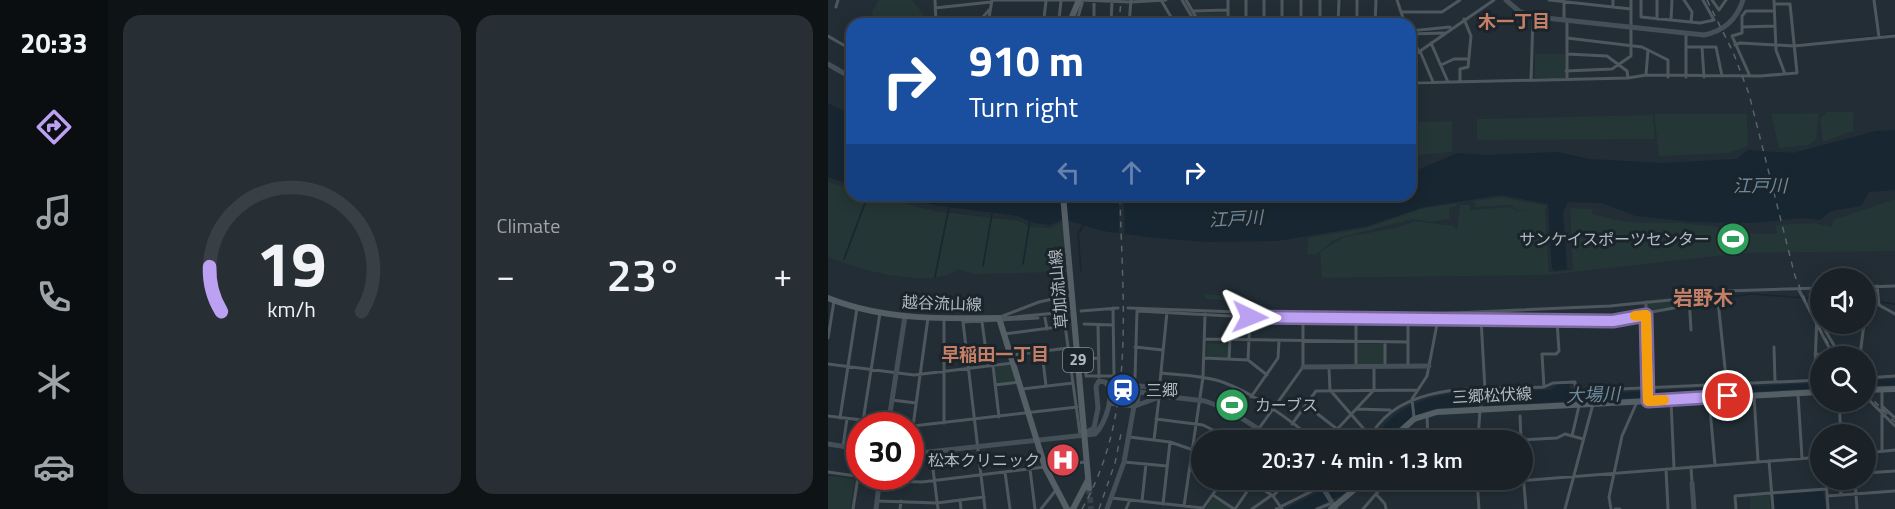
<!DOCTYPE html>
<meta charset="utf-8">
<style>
:root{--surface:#1a2228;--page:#272f34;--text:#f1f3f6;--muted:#9fa4a8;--line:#383f45;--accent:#bca0f2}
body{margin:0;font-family:"Titillium Web","Noto Sans JP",sans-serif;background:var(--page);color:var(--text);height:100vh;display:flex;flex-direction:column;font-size:22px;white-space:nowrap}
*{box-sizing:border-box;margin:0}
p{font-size:20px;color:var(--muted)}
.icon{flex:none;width:33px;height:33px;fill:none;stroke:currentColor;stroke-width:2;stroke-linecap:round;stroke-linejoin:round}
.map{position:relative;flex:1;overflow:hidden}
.drawer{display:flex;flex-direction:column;gap:15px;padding:15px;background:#0e1316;width:720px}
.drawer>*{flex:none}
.guide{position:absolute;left:18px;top:18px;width:570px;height:183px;border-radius:18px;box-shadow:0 3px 15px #0003,0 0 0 2px var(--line);background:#1a4fa0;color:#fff;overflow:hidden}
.controls{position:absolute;left:982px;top:268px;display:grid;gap:12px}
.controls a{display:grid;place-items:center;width:66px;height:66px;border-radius:50%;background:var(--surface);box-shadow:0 3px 15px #0003,0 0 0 2px var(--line);font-size:30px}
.speed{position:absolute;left:18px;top:412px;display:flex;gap:12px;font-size:30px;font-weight:700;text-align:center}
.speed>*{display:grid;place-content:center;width:78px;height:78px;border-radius:50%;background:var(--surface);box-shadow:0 3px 15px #0003,0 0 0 2px var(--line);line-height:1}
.speed .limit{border:9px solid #d22;background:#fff;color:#111}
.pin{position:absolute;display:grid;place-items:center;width:51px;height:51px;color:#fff;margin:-26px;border:3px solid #fff;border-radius:50%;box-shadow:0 2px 6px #0007}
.me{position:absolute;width:66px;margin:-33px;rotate:92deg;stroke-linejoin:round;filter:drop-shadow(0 0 4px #0008)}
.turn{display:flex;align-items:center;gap:21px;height:126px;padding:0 24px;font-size:27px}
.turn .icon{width:78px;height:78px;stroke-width:2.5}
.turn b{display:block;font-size:42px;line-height:51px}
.lanes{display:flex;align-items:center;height:57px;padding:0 24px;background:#0003;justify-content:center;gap:30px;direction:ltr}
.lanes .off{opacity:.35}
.big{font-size:45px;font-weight:600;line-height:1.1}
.drawer .tile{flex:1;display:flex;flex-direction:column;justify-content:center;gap:9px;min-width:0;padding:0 21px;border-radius:18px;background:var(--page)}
.drawer .dial{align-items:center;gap:0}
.dial svg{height:156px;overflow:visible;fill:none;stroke:var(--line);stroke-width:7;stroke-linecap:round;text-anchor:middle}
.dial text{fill:var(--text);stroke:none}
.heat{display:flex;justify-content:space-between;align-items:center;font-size:33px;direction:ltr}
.drawer .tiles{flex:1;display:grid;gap:15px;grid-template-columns:repeat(2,1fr)}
.trip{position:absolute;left:363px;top:430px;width:342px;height:60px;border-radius:30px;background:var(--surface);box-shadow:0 3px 15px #0003,0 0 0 2px var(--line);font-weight:600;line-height:60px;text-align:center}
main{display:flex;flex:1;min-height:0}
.tabs{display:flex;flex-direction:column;width:108px;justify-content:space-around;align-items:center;background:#0a0e10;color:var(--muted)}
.tabs .icon{width:42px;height:42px}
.tabs .active{color:var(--accent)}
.tabs b{font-size:27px;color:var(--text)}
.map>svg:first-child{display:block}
</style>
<main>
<nav class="tabs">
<b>20:33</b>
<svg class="icon active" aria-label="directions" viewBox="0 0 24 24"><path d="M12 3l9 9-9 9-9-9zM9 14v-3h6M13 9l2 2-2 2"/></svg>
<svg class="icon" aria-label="music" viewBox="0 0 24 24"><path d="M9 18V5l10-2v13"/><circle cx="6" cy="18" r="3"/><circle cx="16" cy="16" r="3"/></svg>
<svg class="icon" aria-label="phone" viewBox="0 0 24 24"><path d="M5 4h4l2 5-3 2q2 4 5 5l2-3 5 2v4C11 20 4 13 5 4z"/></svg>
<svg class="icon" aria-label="climate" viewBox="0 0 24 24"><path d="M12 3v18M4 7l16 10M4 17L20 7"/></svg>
<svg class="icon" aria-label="car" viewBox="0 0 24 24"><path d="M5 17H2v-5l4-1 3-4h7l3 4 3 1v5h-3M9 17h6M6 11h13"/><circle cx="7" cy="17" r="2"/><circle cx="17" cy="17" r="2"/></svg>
</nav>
<section class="drawer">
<div class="tiles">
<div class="tile dial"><svg viewBox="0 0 100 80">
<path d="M14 69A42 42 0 1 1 86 69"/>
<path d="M14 69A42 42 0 0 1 8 46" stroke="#bca0f2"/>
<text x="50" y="56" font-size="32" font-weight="700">19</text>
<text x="50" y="72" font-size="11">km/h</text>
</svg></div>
<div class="tile"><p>Climate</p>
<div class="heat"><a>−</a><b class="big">23°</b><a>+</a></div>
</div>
</div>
</section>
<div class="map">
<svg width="1067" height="509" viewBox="0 0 1067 509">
<rect width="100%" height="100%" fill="#222d35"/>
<path fill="#243635" d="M51,0H84L95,14L94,24H45L44,11Z
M367,13H398V24H374Z
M707,54H737V78H707Z
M998,112H1026L1025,131L995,142L992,119Z
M991,113L988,140L980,145L951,148L943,114Z
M826,114H919L920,146L901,153L831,156Z
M825,115L827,139L649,140V119Z
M624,121V152L582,156V122Z
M0,182L24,189V195H43L107,211L190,221L204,227L223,228L235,221L239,272L146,274L130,269C104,290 30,270 0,257Z
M675,197L719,206L717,209L721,272L745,270L742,208L764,209V214L799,222L852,223L890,227L891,232L949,234L948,225L986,223L1004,227L1005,220L1067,199V251L915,253L718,275L494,278L492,252L516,237L568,228L587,221L626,226L629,230L632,205H642L643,210L682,207L689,211L697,210H689L683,205L648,207L646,201Z
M628,203V206L621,208V219L602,222L585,219L514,237L504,241L488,255L479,254L480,238L538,228L592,209Z
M375,294L409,297L402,301L378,299Z
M848,301V306L819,311L820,303Z
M379,343L401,344L400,358L379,357Z
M530,344H556V365H530Z
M183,365L189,381L168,384L167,367Z
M0,476L27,479L22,509H0Z
M941,495L943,509H922V496Z
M385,497L404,509H378Z"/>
<path fill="#172631" d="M0,103L24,115V185L0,177Z
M1067,130V190L1041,192L1033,206L1003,211L992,220L976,218L921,223L865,222L808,216L774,203L740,202L735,212L739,269L727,271L724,268L720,204L673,195L596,207L539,226L449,241L380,242L328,238L275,231L235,219L222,225L206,223L190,216L106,205L59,195H338L391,203L477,195H582V173L630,153L656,155L730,152L761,159L832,163L909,159L920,150L965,153L1048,131Z
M1067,379V385L1038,386V381Z
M728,381H742V395L993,383V388L612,408C590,411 572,422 559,441H546C577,381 664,392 723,390L728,386Z
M514,480H534L525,489L485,509H457Z
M995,491L998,509H946V495Z"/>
<path fill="#222d35" d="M291,195H296L297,237L291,236Z"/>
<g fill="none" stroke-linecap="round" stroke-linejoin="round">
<path stroke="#172631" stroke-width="1.5" d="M356,1L370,24
M586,32L596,31
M1016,40L1067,34
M16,259L40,195
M195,264L202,220
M155,266L164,214
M253,271L250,234L257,223
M107,277L121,207
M892,298L924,294L993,299
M1051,302L1067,304
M805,316L817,313"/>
<path stroke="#37424a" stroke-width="6" stroke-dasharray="6 3" stroke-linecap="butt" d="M261,488L263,509"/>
<path stroke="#4e575d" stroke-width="3" d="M107,0L108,24
M251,0L303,2L338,0
M333,0L346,22
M354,0L368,24
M358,0L372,24
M569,0L577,24
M721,0L803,9
M813,0V17L872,23L886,20L875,0
M856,0L864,12L863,22
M884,0L891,10L898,0
M946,0L948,50L957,74
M1046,0L1051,37
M218,1L216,18L231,19L233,1
M8,7L10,0
M785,7V0
M107,8L163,2
M365,11L400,10
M573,12H614L632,0
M829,19V0
M843,19L844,0
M736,20V1
M149,24L161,10
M160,24L164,0H247
M248,24L255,0
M266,24V1
M283,24L284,0
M301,24L346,23
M301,24L303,0
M400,24V0
M418,24V0
M436,24V0
M454,24V0
M473,24V0
M492,24V0
M510,24L511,0
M529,24V0
M547,24L548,0
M915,27L946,26
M582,31L622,27
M582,34L616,33
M0,36L24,50
M582,37L591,51
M739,38L814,47L820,50L818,75
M603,43L620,82
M907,45L912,43L966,46L1067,36
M858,47H888L894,76
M874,47L876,77
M820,50L840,60V77
M592,51L605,82
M739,54L779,56L799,71L800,78L818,75L932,76L969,73L962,4H946
M582,58L666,0
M613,65L626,59H640
M582,67L588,82
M738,71L784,69L803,56V0
M921,74L904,36L914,33V16L918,11H946
M858,77V33
M739,79V21
M703,80L705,16
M632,82V69L640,67L643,36L636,19
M582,83L800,78
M1049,286L1051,305L1067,314
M1038,287L1067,286
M971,290L1006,357
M889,292L900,396
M861,297L863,330
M818,302L820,401
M1038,303H1050
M300,308L519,316L579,315L782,306L842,300L897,291L993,288
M253,311L290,308
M818,313L890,300
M172,317L211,302L243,295
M176,318L239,312
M217,318L219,329
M236,318L252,434
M116,319V423
M580,319V365
M610,319L785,321L818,315
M528,320V366
M991,320L1013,357
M154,322L160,366
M256,324L285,325
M270,325L271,377
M176,334L237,326
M0,338L6,301
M377,339L580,342
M307,347L335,350
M946,347L947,382
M214,352L218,386
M987,354L1032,355L1036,324
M184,355L240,348
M271,358L258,359V376H286L285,308
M376,358L420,360L439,375
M401,359L402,340
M420,360L422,317
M0,364L86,375L185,363
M165,366L171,417
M557,366V342
M501,368L502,390L542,436
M333,373C351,375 370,375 388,380C420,389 463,420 487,441
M307,378L309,311L457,319L610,318
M1038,378L1067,376
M332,382L339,312
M167,385L192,382
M716,387L714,354H728L731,351L729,321
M194,389L245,383
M1054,390V451
M748,391L993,380
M986,391L990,288
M970,394L974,458
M926,395L930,461
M423,397L450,358L451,341
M1038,397L1067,426
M881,398L887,465
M64,400L88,403
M843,401L846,468
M1011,402L1013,435
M478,405L509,429L518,441
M1054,406L1067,418
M528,409L562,410
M0,416L85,426L249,407
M599,416L600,441
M692,416L693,439
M586,417L584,399L599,376L610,319
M12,418L29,308
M328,419L375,425L407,441
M35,421L52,313
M464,424L488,391L590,390
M85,426L100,318
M744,436L751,406
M301,437L342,442L374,453
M326,440L331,398
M422,441L475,367V320
M498,441L546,390V366
M540,441C569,378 658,390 716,387L725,383L747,382L749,404
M578,441V428
M650,441L652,409L657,390L653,319
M670,441L729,438L737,434L755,439
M15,446L19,419
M103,453L110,509
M1038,453L1067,450
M694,460L698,509
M941,461L945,509
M296,462L339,466
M863,467L864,483
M202,469L207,509
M838,469L840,509
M362,470L374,471
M0,472L63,481L94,482L257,462
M177,472L182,509
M1038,473L1067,471
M421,480L445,496L454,509
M550,480L560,488L578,490L993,457
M602,480L603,488
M626,480V484L649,482
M649,480L651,509
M998,480L1000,509
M1012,480L1013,495
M1027,480L1029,509
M435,489L441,480
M943,493L998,489
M548,494L557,504L558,509
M385,495L406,509
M445,496L460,480
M999,496L1067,491
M284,498L375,508
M132,500L133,509
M49,501L109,503L156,497
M314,501L318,464
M335,504L342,442
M356,506L375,377L377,314
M375,508L395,480
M25,509L30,477
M72,509L73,501
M157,509L135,322L210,318
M213,509L228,490
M298,509L302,500
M407,509L425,483
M424,509L444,495
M448,509L506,480
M489,509L504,503
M535,509L560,480
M737,509L765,404
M783,509L781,497L794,436L809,402
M787,509H792
M908,509L907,496L943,493"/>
<path stroke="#444f58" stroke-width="5" d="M678,0L692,12L708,17L876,35C896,31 909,19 915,0
M0,64L24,78
M475,367L601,366
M310,392L328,394
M281,403L307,406L334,396L377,401L401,410L449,441
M309,405L311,386L326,387L331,396
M60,426L77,316
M0,444L32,449
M82,454L267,434C277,424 289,392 277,382L271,381L268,386L270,408L266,428L256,434
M490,480L508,509
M864,483L866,509
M48,509L52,477
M279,509L296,462L306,406"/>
<path stroke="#545e65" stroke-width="6" d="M241,24L251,0
M235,195L261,488
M0,298C55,320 113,319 171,318L217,467L239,509
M1038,390L1067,389
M562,441L586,419L609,412L993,392
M245,509L260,480
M503,509L538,480"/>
<path stroke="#58646c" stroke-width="1.5" stroke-dasharray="6 6" stroke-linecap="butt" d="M879,0L905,52L921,94L967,276L983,314L1008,357
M291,24L293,0
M1038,393L1067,422
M254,509C309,413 294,301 292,195
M271,509L287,463L294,429"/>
</g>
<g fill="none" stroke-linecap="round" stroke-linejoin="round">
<defs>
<path id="route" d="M422,317L785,321L818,315L820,401L900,396"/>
</defs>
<use href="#route" stroke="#7a689d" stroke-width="15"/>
<use href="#route" stroke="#bca0f2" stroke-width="10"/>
<path stroke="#f59e0b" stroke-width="10" d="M807,316L818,315L820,401L836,400"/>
</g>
<defs>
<symbol id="stadium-disc" viewBox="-11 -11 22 22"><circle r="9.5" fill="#2e9e5b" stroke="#1b242a"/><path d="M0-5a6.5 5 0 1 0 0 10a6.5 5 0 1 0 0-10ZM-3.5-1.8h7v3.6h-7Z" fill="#fff"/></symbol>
<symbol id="station-disc" viewBox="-11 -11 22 22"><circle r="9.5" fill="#1a4fb4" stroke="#1b242a"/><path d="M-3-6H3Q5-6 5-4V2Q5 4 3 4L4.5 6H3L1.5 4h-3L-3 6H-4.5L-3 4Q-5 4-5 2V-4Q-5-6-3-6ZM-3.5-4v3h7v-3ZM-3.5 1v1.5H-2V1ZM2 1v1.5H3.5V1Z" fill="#fff"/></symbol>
<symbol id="hospital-disc" viewBox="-11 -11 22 22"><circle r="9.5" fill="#e0444e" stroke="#1b242a"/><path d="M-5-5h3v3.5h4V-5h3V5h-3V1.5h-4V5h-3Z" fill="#fff"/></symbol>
</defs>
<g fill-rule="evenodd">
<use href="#stadium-disc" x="886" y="220" width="38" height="38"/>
<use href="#station-disc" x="276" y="371" width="38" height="38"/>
<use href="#stadium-disc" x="385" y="386" width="38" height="38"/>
<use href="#hospital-disc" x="216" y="441" width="38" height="38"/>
</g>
<g text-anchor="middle" stroke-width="6" stroke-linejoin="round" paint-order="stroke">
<rect fill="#1b242a" stroke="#838d94" stroke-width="1.5" x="235" y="348" width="30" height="24" rx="4.5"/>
<g font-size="15" font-weight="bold" fill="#b0bac2">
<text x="250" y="365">29</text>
</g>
<g font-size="16" fill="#b0bac2" stroke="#1b242a" text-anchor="end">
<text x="882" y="245">サンケイスポーツセンター</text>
<text x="318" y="396" text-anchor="start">三郷</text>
<text x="427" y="411" text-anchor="start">カーブス</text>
<text x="212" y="466">松本クリニック</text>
</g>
<g font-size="16" fill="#b0bac2" stroke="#1b242a">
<text transform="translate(230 289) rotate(-95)" y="6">草加流山線</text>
<text transform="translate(114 303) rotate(2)" y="6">越谷流山線</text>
<text transform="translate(664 395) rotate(-3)" y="6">三郷松伏線</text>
</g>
<g font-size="18" font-weight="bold" fill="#c67f67" stroke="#1b242a">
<text x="686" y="28">木一丁目</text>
<text x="167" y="361">早稲田一丁目</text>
</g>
<g font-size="18" font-style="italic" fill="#6d8a9d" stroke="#1b242a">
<text x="932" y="192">江戸川</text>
<text transform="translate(408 219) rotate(-3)" y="6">江戸川</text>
<text transform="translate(765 395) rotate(-2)" y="6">大場川</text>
</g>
<g font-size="20" font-weight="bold" fill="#c67f67" stroke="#1b242a">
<text x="875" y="305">岩野木</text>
</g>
</g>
</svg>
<div class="controls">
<a><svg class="icon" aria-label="sound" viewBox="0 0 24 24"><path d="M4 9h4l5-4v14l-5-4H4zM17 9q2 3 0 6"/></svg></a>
<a><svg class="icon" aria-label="search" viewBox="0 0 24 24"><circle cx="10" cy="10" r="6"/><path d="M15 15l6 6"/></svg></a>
<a><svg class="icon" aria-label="layers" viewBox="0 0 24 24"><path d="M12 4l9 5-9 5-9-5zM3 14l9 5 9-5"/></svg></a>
</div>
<div class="speed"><div class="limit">30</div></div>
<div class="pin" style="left:900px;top:396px;background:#d93025"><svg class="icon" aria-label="arrive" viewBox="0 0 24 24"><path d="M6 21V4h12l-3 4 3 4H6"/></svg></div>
<svg class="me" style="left:422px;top:317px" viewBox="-20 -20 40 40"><path d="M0-17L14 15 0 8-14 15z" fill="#bca0f2" stroke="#fff" stroke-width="4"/></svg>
<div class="trip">20:37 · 4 min · 1.3 km</div>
<div class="guide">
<div class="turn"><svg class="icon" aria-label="right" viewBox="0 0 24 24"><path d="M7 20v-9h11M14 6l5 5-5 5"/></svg><div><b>910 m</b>Turn right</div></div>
<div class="lanes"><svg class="icon off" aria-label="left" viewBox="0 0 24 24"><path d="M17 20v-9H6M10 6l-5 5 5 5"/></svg><svg class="icon off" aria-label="ahead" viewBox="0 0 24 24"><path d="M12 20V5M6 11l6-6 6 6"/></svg><svg class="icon" aria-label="right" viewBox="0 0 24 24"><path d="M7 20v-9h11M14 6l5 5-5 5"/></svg></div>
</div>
</div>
</main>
